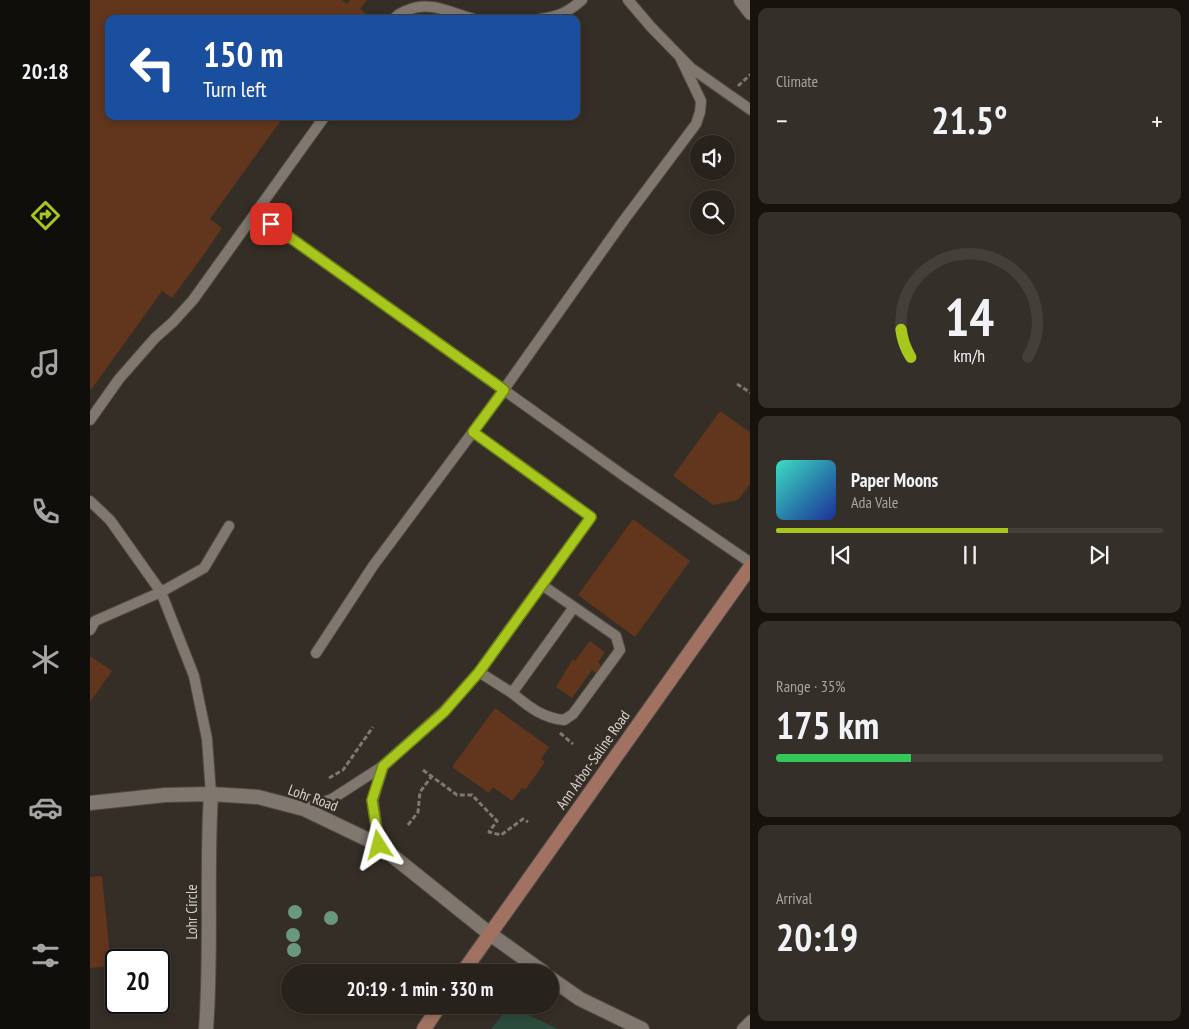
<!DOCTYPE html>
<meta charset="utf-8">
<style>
:root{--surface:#28221c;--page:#342f29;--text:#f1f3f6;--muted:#a5a4a3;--line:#443f3b;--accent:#a8c71d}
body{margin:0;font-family:"PT Sans Narrow",sans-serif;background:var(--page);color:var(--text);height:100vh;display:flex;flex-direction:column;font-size:19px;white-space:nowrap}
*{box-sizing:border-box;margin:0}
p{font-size:16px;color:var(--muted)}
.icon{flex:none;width:28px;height:28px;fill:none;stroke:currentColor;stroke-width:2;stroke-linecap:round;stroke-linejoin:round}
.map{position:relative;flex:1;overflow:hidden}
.panel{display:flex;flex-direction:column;gap:8px;padding:8px;background:#16130f;width:439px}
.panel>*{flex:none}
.top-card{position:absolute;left:15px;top:15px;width:475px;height:105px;border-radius:10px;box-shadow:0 2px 8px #0003,0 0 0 1px var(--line);background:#1a4fa0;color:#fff;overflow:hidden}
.controls{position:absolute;left:600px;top:135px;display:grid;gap:10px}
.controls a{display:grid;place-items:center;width:45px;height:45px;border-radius:50%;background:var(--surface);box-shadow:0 2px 8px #0003,0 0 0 1px var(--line);font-size:25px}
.speed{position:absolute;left:15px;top:949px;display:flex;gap:10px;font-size:25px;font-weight:700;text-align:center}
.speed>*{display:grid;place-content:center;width:65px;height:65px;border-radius:50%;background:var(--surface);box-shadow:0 2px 8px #0003,0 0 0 1px var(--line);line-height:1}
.speed .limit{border:2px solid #111;border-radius:8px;background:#fff;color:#111}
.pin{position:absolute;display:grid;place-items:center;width:42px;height:42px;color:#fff;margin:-21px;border-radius:10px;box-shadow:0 2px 8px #0006}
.me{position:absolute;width:55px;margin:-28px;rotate:351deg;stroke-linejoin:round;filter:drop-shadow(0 0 4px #0008)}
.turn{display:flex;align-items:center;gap:18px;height:105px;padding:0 15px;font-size:22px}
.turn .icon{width:65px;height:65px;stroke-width:2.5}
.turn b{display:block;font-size:35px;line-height:42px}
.big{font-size:38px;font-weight:700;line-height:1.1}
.panel .tile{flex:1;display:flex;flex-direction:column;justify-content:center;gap:8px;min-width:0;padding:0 18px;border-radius:10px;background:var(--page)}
.panel .dial{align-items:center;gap:0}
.dial svg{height:130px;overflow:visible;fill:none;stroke:var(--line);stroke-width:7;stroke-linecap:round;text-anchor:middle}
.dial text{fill:var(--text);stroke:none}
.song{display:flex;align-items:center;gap:15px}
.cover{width:60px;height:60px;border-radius:8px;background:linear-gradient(135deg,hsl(170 70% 55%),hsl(230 70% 35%))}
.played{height:5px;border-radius:2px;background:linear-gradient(90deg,var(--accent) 60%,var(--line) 60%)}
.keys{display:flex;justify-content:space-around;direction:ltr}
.heat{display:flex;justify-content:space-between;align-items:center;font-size:28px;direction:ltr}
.charge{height:8px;border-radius:4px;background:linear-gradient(90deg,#34c759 35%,var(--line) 0)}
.trip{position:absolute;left:191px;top:964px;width:278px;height:50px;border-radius:25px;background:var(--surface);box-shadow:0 2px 8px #0003,0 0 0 1px var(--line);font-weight:700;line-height:50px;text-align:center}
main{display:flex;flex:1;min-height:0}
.tab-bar{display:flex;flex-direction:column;width:90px;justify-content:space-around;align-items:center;background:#100e0b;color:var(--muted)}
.tab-bar .icon{width:35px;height:35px}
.tab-bar .selected{color:var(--accent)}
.tab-bar b{font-size:22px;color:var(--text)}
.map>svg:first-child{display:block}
</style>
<main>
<nav class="tab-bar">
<b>20:18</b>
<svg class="icon selected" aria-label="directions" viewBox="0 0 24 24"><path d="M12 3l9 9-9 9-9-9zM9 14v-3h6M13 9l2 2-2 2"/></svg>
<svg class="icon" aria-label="music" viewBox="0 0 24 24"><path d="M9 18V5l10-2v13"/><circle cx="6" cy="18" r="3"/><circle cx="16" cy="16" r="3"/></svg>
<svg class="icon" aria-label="phone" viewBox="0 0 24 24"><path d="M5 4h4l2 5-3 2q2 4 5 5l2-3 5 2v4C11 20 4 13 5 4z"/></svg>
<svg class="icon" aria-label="climate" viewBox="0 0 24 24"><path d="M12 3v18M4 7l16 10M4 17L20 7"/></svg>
<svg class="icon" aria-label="car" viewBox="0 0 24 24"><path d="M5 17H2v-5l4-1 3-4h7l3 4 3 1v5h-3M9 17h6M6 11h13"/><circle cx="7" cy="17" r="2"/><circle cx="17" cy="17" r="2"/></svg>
<svg class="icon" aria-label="filters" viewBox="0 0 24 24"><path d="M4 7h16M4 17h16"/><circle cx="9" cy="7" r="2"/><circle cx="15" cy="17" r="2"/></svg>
</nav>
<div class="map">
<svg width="661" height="1029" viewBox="0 0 661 1029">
<rect width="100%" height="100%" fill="#352e26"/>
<path fill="#2b4b3c" d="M419,1006L468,1029H401Z"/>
<path fill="#62361c" d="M0,0H252L257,4L260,0H277L270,9L283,19H19V116H194L120,219L132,228L115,253L82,298L72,291L0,391Z
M630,411L661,433V483L648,500L623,505L583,476Z
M543,519L600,561L545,637L488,595Z
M500,641L515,652L508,662L511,665L506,673L502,670L482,698L466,687L483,659L485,661Z
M0,656L22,671L0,702Z
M405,708L459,747L451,759L455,762L435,790L432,788L422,801L403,787L399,793L362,767Z
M12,876L21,966L0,968V877Z"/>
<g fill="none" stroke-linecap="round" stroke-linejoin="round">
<defs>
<path id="service" d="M538,0L561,27L601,68L661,110
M304,19C308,14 312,12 318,10C341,0 362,14 384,19
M450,19C469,16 477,13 492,0
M166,213L537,478L661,563
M0,420L29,379L65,338L83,322L103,300L235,116
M0,501L20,520L71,592L104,676L117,739L121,794
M0,630L5,621L71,592L114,568L139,526
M226,653L283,566L400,409L534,220L606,124L610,112L611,101L590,57
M389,672L422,693L484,607L452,585
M422,693C438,706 452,718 474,720L483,714L530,650L526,636L484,607
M214,809L242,799L293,766L354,711L389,672L501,517L383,432
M289,845L283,800L293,766
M652,1029L661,1020"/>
<path id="tertiary" d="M651,0L661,13
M0,803L75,795L121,794L168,797L214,809L289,845L400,934L453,972
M460,978L490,999L552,1029
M116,1029C122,951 116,872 121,794"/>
<path id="secondary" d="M373,972L661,566
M334,1029L350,1005"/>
</defs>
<use href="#service" stroke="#504b44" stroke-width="12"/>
<use href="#tertiary" stroke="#504b44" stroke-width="16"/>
<use href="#secondary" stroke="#504b44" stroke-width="16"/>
<path stroke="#7e7871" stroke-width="3" stroke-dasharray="5 2.5" stroke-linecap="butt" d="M648,86L661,74
M647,384L661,393
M470,733L483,744
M333,770L367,795H382L407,821L399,832L411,835L433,819L438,822
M239,778L253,770L283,727
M318,825L328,812L330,792L342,776"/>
<use href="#service" stroke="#80786f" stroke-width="10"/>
<use href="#tertiary" stroke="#80786f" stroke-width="14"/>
<use href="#secondary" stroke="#a17261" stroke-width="14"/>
</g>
<g fill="#6a987d">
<circle cx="205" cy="912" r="7"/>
<circle cx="241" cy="918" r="7"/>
<circle cx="203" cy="935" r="7"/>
<circle cx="204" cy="950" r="7"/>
</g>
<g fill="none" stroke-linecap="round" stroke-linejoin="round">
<defs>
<path id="route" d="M181,224L414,390L383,432L501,517L389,672L354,712L293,766L282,800L289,845"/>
</defs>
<use href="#route" stroke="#6d8113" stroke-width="12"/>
<use href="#route" stroke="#a8c71d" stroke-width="9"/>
</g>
<g text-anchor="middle" stroke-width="5" stroke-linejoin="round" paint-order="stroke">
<g font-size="15" fill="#d6d2cd" stroke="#352e26">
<text transform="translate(503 760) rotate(-55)" y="5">Ann Arbor-Saline Road</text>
<text transform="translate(223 798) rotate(20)" y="5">Lohr Road</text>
<text transform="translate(102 912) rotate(-90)" y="5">Lohr Circle</text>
</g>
</g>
</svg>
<div class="controls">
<a><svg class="icon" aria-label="sound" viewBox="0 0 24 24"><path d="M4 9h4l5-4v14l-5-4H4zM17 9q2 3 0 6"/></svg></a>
<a><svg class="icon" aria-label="search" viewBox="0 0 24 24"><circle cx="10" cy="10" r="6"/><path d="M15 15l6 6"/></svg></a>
</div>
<div class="speed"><div class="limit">20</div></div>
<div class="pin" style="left:181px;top:224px;background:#d93025"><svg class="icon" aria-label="arrive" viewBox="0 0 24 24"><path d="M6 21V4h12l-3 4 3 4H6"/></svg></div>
<svg class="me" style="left:289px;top:845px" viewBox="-20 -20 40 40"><path d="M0-17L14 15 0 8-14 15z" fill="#a8c71d" stroke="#fff" stroke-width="4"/></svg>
<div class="trip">20:19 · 1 min · 330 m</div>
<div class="top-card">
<div class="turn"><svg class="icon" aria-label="left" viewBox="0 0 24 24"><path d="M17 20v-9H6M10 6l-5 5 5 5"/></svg><div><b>150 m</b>Turn left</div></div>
</div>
</div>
<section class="panel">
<div class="tile"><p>Climate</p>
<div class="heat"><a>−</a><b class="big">21.5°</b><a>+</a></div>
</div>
<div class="tile dial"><svg viewBox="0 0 100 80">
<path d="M14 69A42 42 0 1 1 86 69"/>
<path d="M14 69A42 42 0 0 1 8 52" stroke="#a8c71d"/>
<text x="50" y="56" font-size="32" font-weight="700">14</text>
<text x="50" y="72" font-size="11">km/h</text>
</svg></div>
<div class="tile">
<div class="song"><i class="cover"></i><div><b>Paper Moons</b><p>Ada Vale</p></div></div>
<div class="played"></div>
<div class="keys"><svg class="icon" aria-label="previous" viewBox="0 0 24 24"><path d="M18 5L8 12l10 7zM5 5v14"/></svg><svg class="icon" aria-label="pause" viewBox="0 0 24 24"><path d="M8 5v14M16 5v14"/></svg><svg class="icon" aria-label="next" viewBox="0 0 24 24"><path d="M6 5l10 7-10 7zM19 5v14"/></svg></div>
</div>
<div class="tile"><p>Range · 35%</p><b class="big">175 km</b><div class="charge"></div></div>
<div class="tile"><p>Arrival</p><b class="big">20:19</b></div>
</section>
</main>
